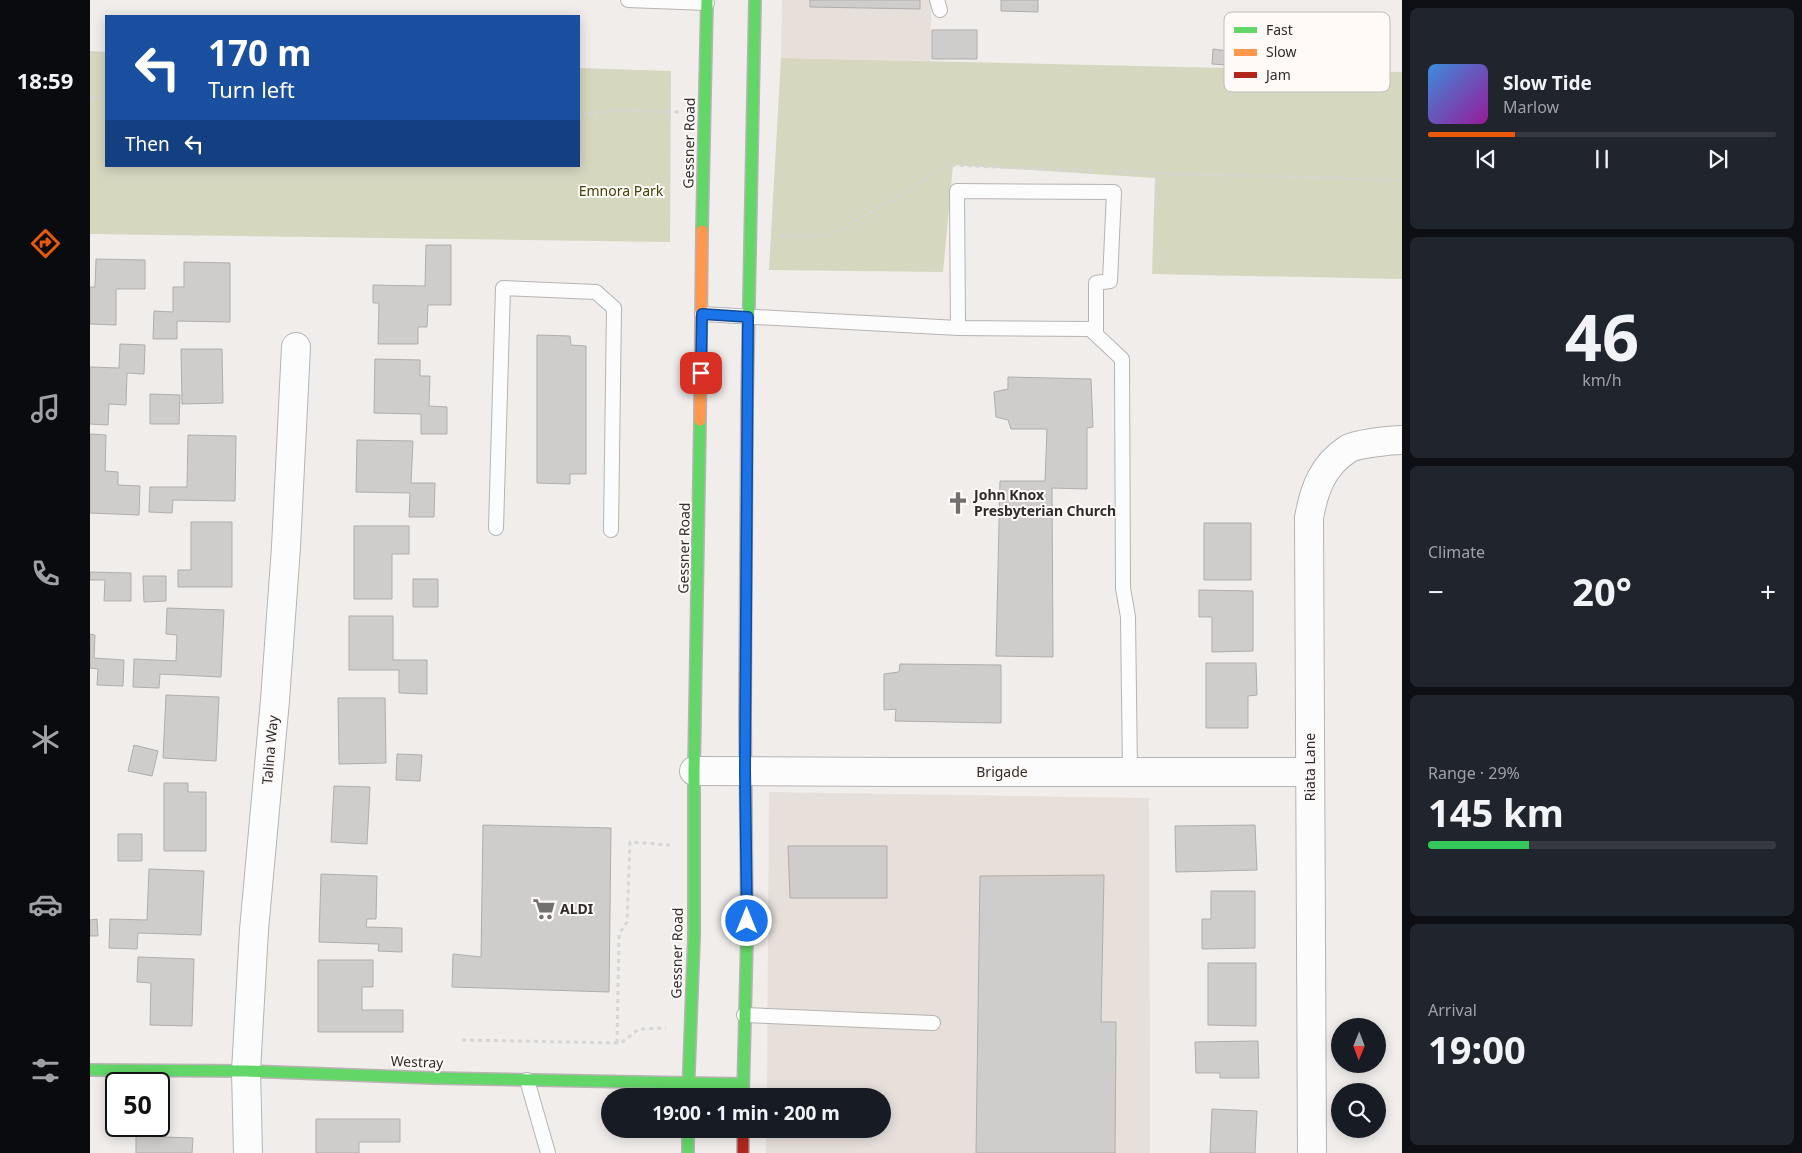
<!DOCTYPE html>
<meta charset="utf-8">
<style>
:root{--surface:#171b24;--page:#20242c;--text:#f1f3f6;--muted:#9ea1a6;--line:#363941;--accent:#ea580c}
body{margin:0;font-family:"Noto Sans",sans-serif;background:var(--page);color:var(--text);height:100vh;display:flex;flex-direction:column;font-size:19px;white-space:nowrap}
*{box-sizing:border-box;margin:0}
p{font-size:16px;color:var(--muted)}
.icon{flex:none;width:28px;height:28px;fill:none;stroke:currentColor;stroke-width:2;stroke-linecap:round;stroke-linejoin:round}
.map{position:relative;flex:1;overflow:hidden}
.drawer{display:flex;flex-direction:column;gap:8px;padding:8px;background:#0d0f14;width:400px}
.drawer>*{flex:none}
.guide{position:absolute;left:15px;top:15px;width:475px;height:152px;border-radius:0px;box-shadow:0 2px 12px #0003;background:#1a4fa0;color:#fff;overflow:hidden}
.needle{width:32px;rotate:181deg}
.buttons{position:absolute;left:1241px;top:1018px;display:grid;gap:10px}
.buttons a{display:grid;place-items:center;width:55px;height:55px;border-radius:50%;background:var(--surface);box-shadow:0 2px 12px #0003;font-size:25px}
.speed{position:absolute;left:15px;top:1072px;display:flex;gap:10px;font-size:25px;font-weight:700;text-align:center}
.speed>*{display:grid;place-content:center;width:65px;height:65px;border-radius:50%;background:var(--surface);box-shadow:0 2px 12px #0003;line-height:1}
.speed .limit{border:2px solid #111;border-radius:8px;background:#fff;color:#111}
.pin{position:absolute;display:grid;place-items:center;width:42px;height:42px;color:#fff;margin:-21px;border-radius:10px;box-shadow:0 2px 8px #0006}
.me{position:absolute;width:55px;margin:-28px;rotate:0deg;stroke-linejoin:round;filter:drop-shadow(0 0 4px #0008)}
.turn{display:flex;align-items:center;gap:18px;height:105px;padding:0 20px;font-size:22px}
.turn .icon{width:65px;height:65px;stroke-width:2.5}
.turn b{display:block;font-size:35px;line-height:42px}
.then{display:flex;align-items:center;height:48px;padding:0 20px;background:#0003;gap:10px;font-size:19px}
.big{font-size:38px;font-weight:700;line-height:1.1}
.drawer .card{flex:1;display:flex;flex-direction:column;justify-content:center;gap:8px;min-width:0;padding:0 18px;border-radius:8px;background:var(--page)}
.drawer .dial{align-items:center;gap:0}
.dial b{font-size:65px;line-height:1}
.song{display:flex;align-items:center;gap:15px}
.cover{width:60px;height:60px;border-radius:8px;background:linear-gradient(135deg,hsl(210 70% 55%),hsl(300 70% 35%))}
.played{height:5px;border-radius:2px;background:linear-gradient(90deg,var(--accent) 25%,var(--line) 25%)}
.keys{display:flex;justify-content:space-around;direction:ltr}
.heat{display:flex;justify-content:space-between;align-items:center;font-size:28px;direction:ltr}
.charge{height:8px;border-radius:4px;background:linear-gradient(90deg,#34c759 29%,var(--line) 0)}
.trip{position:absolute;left:511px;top:1088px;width:290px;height:50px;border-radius:25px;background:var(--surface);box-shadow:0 2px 12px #0003;font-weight:700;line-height:50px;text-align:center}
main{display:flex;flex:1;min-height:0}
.tabs{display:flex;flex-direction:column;width:90px;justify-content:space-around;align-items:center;background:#090b0e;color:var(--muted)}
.tabs .icon{width:35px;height:35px}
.tabs .on{color:var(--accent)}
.tabs b{font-size:22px;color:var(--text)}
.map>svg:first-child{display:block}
</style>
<main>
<nav class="tabs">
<b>18:59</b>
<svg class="icon on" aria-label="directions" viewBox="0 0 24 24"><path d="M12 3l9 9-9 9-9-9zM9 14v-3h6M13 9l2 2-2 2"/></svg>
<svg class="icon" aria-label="music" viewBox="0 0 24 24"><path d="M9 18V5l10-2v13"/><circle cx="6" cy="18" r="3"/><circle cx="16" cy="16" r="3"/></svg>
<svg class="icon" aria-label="phone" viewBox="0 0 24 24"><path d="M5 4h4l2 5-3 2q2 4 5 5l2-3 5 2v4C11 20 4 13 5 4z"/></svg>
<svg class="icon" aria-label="climate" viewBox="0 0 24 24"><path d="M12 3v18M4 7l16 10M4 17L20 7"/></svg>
<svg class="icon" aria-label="car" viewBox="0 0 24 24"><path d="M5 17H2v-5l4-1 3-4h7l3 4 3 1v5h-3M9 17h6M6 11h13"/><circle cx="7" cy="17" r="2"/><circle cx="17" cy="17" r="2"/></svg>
<svg class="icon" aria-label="filters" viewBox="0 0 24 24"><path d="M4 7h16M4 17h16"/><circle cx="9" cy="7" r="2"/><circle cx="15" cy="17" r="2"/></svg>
</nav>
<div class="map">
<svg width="1312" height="1153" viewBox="0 0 1312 1153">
<rect width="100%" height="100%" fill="#f0edeb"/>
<path fill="#e6dfda" d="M692,0H841V61L691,58Z
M679,792L1059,798L1060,1153H676V1129H792V1096H677Z"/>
<path fill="#d6d7bf" d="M0,51L16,52V166H489V68L581,71L580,242L0,234Z
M691,58L1312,72V279L1062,274L1065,178L863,165L853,272L679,270Z"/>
<path fill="#cecdcc" stroke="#afadad" d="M720,0H830V9L720,7Z
M911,0H948V12L911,11Z
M842,30H887V59H842Z
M1123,49L1138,51L1137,65L1122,64Z
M336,245H361V305H338L337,327H328V344H288L289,303H283V285L335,286Z
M6,259L55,260V289H26V325L0,324V287H5Z
M94,262L140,263V322L87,321V339H63L64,311L83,312V287H94Z
M447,335L480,336L481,345L496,346V474H480V484L447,483Z
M30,344L55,345L54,374L37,373L36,405L19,404L18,425L0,424V367L29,368Z
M91,349H132L133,403L92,404Z
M285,359L330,360V376H340L339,406L357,407V434H331V414L284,413Z
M918,377L1001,379L1003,427L997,428V489L962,488L963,657L906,656L910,481H955L957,429H921L918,420L906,417L904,392L918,389Z
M60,394L90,395L89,424H60Z
M0,434L16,435L15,471L28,472V485L50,486L49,515L0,513Z
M98,435L146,436L145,501L83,500L82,513L59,512L60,487H97Z
M267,440L323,441L321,483H345L344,517H319L320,493L266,492Z
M101,522H142V587H88V570H101Z
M1114,523H1161V580H1114Z
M264,526H319V554H302V599H264Z
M0,572L41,573V601H14L15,580H0Z
M53,576H76V601L54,602Z
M323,579H348V607H323Z
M1109,590L1163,591V651L1122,652V617H1109Z
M77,608L134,610L131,677L70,674L69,688L43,687L44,659L86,661L87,635L76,634Z
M259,616H303V660H337V694L309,693V670H259Z
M0,634L5,635L4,658L34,660L33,686L7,685L8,669L0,668Z
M1116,663H1166L1167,695L1158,696V728H1116Z
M810,664L911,665V723L805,721L806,709L794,710V674L809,672Z
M76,695L129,697L126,761L73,758Z
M248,698H295L296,763L249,764Z
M44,745L68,751L62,776L38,771Z
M307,754L332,755L330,781L306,780Z
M74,783H98V792H116V851H74Z
M244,786L280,787L277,844L241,842Z
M393,825L521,828L519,992L362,987L363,954L391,957Z
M1165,825L1167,870L1086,872L1085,826Z
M28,834H52V861H28Z
M698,846H797V898H700Z
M59,869L114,871L111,935L48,933L47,949L19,948L20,919L57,920Z
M231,874L287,876L286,919H277L276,927L312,928V952L288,951L289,944L229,942Z
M1014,875L1011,1022H1026L1025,1153H886L890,876Z
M1121,891H1165V948L1112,949V919H1121Z
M7,919L8,936H0V920Z
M48,957L104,959L102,1026L60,1025L61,983L47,982Z
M228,960H283V987H272V1010H313V1032H228Z
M1118,963H1166V1026L1118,1025Z
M1168,1041L1169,1078H1130V1073H1106L1105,1042Z
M1122,1109L1167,1111L1165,1153H1120Z
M226,1119H310V1142H269V1153H226Z
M46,1136L103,1138L102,1153H46Z"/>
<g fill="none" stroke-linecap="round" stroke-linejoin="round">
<defs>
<path id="lane" d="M538,0L617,3
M847,0L850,10
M612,314L868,328L1000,329L1032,359L1033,588L1038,617L1040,772
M868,328L867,191L1024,192L1020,281L1006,283V333
M406,528L413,288L506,292L524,308L521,530
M654,1015L843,1023
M437,1080L458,1153"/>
<path id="street" d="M604,771L804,772H1220
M158,1153L156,1071L164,930L185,700L196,547L206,347
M1222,1153L1219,518C1224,489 1233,465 1258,449C1265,444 1302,440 1312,440"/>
<path id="fast" d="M612,231L617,0
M657,400L665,0
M0,1070L156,1071L342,1078L652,1084
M598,1096L604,937V771L610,420
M653,1096L657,936L655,716
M598,1129V1153"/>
<path id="slow" d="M610,420L612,231
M655,716L657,400"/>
<path id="jam" d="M653,1129V1153"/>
</defs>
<use href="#lane" stroke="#b6b3b2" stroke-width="16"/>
<use href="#street" stroke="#b6b3b2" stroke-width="30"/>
<use href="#fast" stroke="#b6b3b2" stroke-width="14"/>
<use href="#slow" stroke="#b6b3b2" stroke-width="14"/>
<use href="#jam" stroke="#b6b3b2" stroke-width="14"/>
<path stroke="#d6d6d6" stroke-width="3" stroke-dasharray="4 4" stroke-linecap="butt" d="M0,98H16
M489,115L531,110L589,112
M1025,172L1312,180
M689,237L738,235L800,202L857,165L1004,171
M372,1040L531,1043L549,1029L576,1028
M527,1043L529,934L537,922L540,842L580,845"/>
<use href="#lane" stroke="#fdfcfc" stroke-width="14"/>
<use href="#street" stroke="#fdfcfc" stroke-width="28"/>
<use href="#fast" stroke="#63d668" stroke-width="11"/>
<use href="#slow" stroke="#ff974d" stroke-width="11"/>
<use href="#jam" stroke="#b3261e" stroke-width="11"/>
</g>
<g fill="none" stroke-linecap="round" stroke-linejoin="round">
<defs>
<path id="route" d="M611,373L612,314L658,317L655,771L657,921"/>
</defs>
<use href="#route" stroke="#114b97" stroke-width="12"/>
<use href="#route" stroke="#1a73e8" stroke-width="9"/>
</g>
<defs>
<symbol id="church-bare" viewBox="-9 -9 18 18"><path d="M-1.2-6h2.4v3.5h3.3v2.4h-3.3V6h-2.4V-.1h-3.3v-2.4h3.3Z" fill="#72706e" stroke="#fffaf7" stroke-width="2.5" paint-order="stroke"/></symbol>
<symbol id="supermarket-bare" viewBox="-9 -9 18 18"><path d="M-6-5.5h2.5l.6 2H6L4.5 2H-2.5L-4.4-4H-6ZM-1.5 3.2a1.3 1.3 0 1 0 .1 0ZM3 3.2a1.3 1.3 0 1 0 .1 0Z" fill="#72706e" stroke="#fffaf7" stroke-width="2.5" paint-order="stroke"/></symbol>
</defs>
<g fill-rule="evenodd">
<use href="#church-bare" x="852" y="487" width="32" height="32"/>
<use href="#supermarket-bare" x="438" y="893" width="32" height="32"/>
</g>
<g text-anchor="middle" stroke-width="4" stroke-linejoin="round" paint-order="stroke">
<g font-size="14" fill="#2e2c2b" stroke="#fffaf7">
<text transform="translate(599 143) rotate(-89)" y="5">Gessner Road</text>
<text transform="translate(594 548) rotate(-89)" y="5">Gessner Road</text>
<text transform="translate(180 750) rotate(-85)" y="5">Talina Way</text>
<text transform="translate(1220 767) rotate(-90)" y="5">Riata Lane</text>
<text x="912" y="777">Brigade</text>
<text transform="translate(587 953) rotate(-89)" y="5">Gessner Road</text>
<text transform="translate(327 1062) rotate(2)" y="5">Westray</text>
</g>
<g font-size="14" fill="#40420a" stroke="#fffaf7">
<text x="531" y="196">Emnora Park</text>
</g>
<g font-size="14" font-weight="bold" fill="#2e2c2b" stroke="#fffaf7" text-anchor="start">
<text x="884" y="500">John Knox<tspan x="884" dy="16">Presbyterian Church</tspan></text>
<text x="470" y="914">ALDI</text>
</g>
</g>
<rect x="1134" y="12" width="166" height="80" rx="8" fill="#fffaf7" stroke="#c0bcba" stroke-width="1"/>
<rect x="1144" y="27" width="23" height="6" fill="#63d668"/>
<rect x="1144" y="49" width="23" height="7" fill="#ff974d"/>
<rect x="1144" y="72" width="23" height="6" fill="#b3261e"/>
<g font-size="14" fill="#2e2c2b">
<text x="1176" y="35">Fast</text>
<text x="1176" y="57">Slow</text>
<text x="1176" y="80">Jam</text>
</g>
</svg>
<div class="buttons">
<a><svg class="needle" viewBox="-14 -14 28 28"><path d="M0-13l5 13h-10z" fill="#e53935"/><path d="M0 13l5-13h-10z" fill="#9ea1a6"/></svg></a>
<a><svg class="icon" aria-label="search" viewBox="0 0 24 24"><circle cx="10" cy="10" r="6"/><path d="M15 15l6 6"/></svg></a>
</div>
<div class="speed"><div class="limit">50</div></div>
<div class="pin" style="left:611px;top:373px;background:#d93025"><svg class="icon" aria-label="arrive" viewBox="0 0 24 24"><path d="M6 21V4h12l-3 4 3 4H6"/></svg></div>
<svg class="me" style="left:657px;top:921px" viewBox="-20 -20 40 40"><circle r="17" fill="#1a73e8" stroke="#fff" stroke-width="3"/><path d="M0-11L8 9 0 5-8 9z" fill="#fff"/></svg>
<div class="trip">19:00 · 1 min · 200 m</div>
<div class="guide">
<div class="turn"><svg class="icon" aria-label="left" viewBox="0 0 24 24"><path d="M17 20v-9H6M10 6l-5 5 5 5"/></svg><div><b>170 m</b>Turn left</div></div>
<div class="then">Then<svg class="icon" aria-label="left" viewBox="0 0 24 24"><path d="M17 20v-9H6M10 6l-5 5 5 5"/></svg></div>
</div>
</div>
<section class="drawer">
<div class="card">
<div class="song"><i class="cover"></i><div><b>Slow Tide</b><p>Marlow</p></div></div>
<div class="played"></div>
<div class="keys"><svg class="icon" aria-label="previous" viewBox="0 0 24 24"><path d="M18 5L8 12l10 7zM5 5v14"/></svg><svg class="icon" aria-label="pause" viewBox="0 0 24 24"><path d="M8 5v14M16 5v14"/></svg><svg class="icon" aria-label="next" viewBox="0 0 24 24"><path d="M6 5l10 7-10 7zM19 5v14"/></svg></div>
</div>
<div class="card dial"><b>46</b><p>km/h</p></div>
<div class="card"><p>Climate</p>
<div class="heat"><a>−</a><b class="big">20°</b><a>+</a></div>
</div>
<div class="card"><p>Range · 29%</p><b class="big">145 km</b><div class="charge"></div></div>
<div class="card"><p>Arrival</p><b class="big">19:00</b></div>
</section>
</main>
